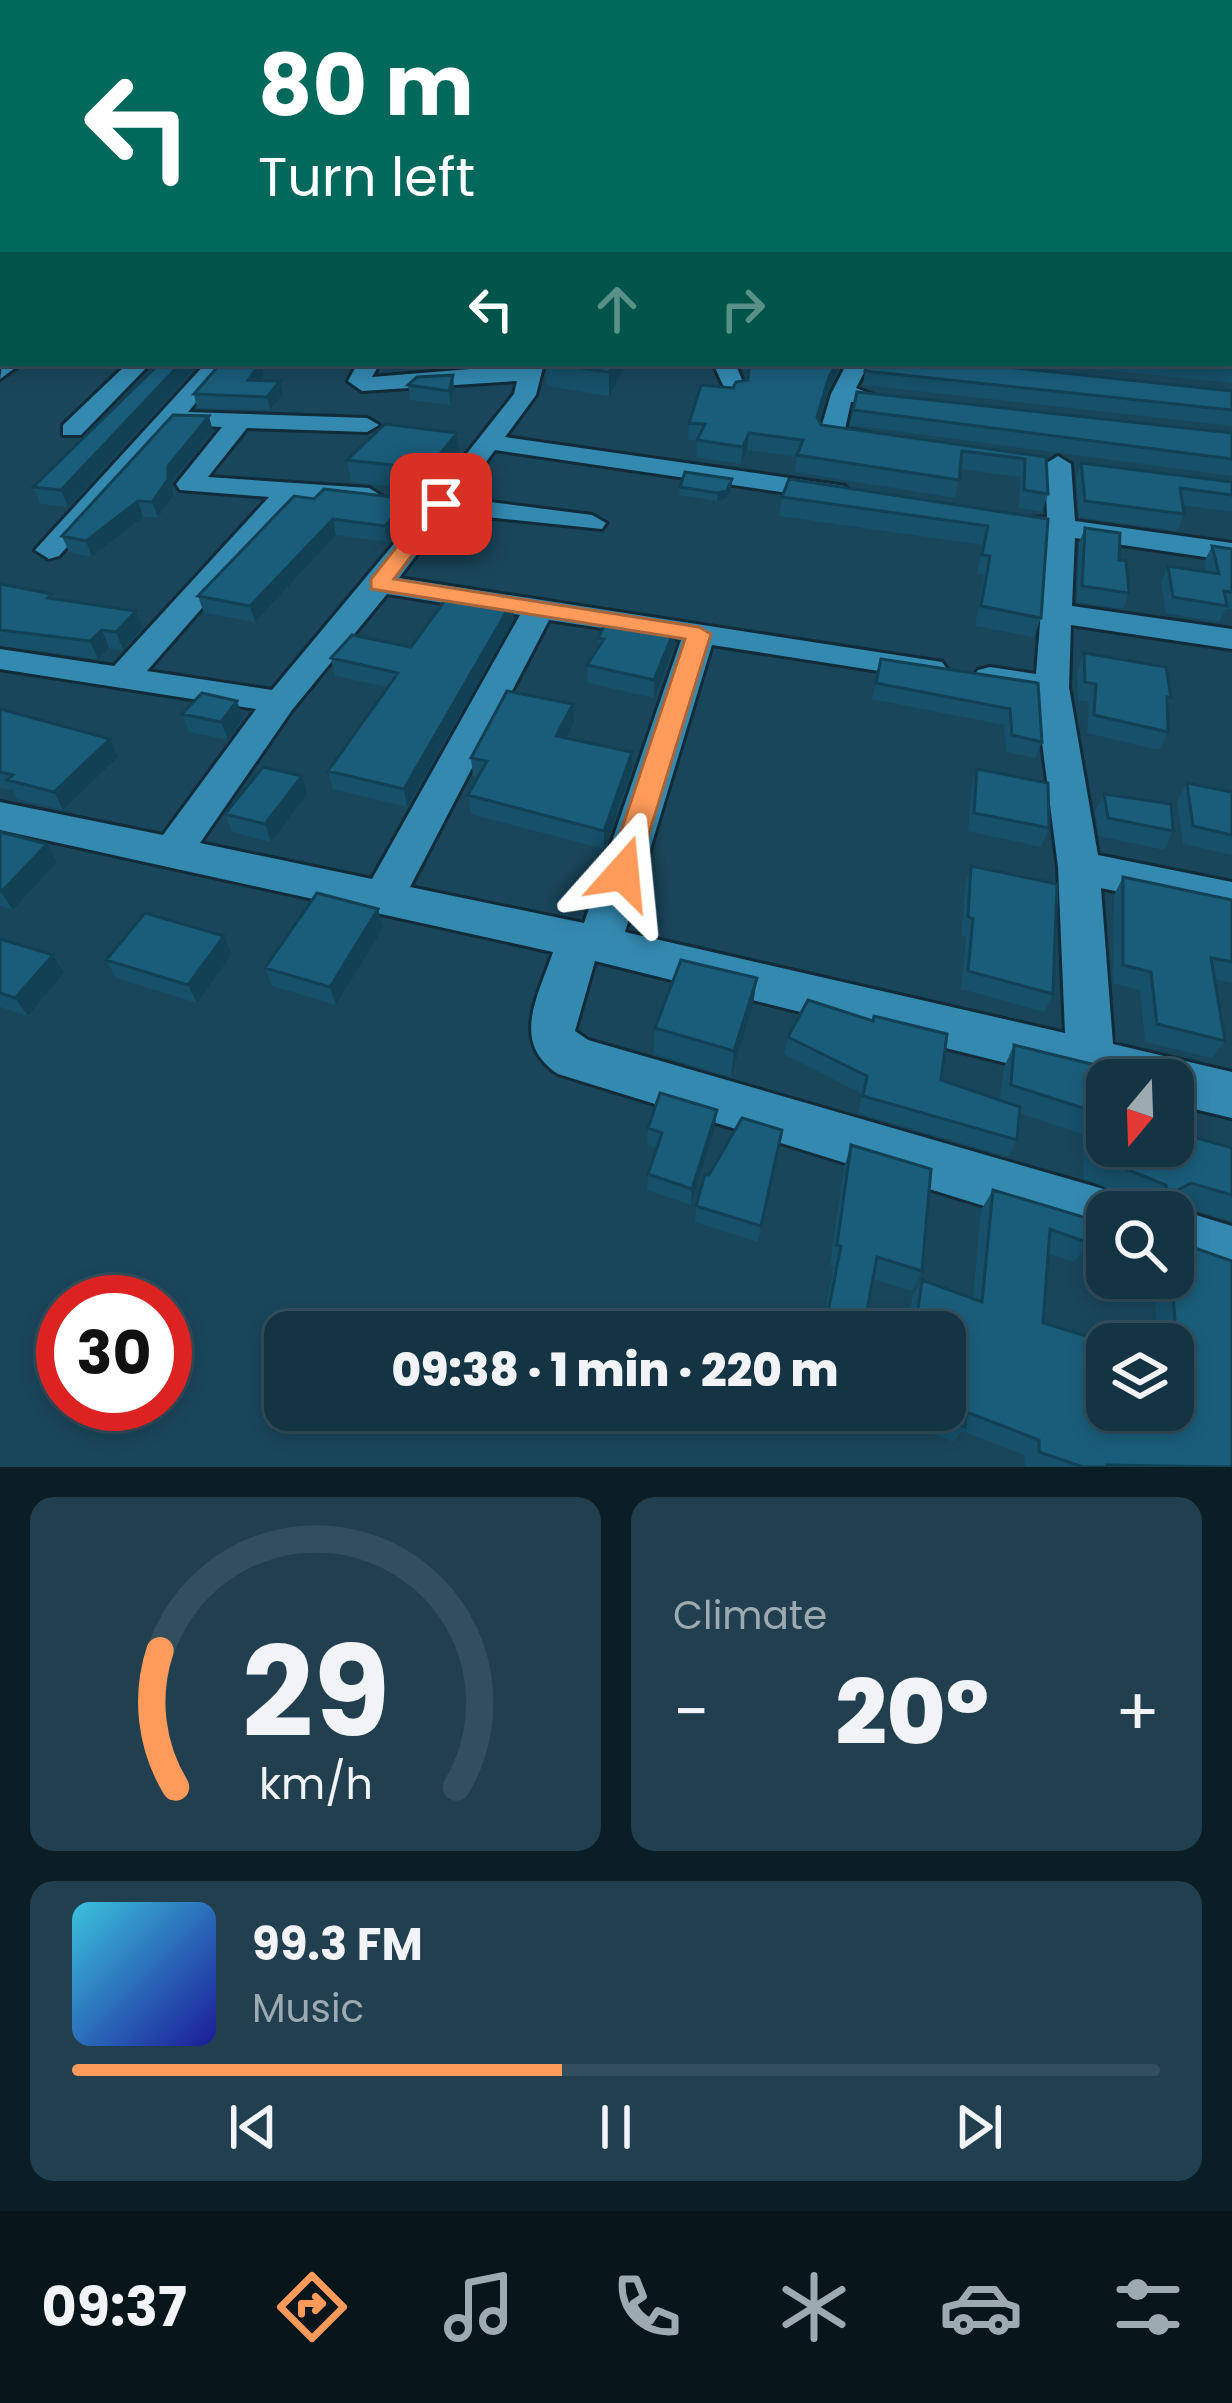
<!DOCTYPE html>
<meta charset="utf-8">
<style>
:root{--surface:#143444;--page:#213f4f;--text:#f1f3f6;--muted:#9daab2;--line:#334f5d;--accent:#ff9b5a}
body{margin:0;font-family:Poppins,sans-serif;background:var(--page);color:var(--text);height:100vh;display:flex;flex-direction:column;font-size:45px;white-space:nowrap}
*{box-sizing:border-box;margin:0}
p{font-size:39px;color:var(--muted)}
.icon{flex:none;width:66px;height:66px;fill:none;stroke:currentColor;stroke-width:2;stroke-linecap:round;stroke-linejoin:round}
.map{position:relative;height:1467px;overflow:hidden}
.side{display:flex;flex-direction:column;gap:30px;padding:30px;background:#0b1d25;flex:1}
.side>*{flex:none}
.hud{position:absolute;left:0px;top:0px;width:1233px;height:366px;box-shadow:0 6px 18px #0003,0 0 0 3px var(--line);background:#00695c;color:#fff;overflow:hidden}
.needle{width:78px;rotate:199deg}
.tools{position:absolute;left:1086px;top:1059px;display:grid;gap:24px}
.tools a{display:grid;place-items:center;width:108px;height:108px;border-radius:24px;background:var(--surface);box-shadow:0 6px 18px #0003,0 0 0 3px var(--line);font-size:60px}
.speed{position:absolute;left:36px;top:1275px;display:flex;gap:24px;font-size:60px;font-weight:700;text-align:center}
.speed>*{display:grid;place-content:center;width:156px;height:156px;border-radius:50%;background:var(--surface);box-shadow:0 6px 18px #0003,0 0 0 3px var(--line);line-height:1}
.speed .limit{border:18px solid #d22;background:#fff;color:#111}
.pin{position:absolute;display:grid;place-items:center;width:102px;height:102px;color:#fff;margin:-51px;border-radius:24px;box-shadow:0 6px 18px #0006}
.me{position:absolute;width:132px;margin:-66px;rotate:18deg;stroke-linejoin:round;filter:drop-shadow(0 0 9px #0008)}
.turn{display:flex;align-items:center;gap:42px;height:252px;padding:0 60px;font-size:54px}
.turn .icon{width:156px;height:156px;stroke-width:2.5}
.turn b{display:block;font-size:84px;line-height:102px}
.lanes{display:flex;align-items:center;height:114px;padding:0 60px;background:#0003;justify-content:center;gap:60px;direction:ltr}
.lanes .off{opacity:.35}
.big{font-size:90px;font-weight:800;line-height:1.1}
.side .tile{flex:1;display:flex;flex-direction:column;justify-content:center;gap:18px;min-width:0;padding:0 42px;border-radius:24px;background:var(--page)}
.side .dial{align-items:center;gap:0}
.dial svg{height:312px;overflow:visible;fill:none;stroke:var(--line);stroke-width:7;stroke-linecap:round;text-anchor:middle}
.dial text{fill:var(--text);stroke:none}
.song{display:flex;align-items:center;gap:36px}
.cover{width:144px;height:144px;border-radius:18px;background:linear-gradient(135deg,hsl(190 70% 55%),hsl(240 70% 35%))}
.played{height:12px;border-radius:6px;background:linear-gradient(90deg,var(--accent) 45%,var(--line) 45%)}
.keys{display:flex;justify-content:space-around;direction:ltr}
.heat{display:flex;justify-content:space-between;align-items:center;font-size:66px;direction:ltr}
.side .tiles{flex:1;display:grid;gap:30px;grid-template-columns:1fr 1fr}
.tile:last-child{grid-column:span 2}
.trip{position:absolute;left:264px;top:1311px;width:702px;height:120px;border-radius:24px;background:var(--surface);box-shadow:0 6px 18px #0003,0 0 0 3px var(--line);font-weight:800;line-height:120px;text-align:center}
.tabs{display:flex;height:192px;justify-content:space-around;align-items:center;background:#08151b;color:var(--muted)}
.tabs .icon{width:84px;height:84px}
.tabs .selected{color:var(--accent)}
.tabs b{font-size:54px;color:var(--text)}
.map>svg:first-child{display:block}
</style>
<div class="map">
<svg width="1232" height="1467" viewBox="0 0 1232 1467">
<rect width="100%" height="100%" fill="#1a465b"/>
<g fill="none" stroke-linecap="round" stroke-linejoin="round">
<defs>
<path id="minor" d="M0,217H3V227H0Z
M3,359V363H22L0,379Z
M128,363H151L81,435H63V425Z
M206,363H229L188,412L367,418L379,425L367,432L247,428L208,477L369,488L382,496L369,504L297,499L147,671L272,690L422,510L411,502L414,496L434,495L514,394L517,381L362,391L348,381L358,363H380L372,377L544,363L536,395L505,437L845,486L849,492L845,498L836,500L495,450L459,498L592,515L606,523L602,529L448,513L399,578L942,662L947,669L942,676L930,679L712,645L625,932L1065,1033L1058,867L1036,695L978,686L973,678L978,670L990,667L1036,674L1047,534L1028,530L1024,524L1028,518L1047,517L1045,464L1058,456L1071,464L1075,521L1232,543V561L1075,538L1072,606L1232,629V649L1071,625L1069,687L1098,855L1232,882V916L1101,888L1113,1044L1232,1072V1118L1173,1104V1080H1107V1088L595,961L575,1031L588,1040L1107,1190L1126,1198L1132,1212H1107V1244L558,1074C510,1042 538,997 553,952L0,830V802L163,835L256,709L0,669V649L114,666L269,497L180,490L176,484L222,427L176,425L59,556L49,559L35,550ZM387,594L520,615L372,879L200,843L292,710ZM549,620L681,640L584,923L410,887Z
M713,363H735L746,389L743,394H727Z
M847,363H869L856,388L876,396L865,403L851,402L845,429L880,435V445L831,442L819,435L831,394Z
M1173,1208L1232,1226V1282L1173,1264V1212H1164Z"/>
<path id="major" d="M0,341H3V353H0Z"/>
</defs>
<use href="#minor" stroke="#112b38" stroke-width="6"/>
<use href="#major" stroke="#112b38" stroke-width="6"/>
<use href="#minor" fill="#3489b1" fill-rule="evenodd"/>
<use href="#major" fill="#779c52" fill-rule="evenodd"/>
</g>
<path fill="#165069" d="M1232,344V383L1034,363H1230Z
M153,363H200L68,507L40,504L33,487L153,369Z
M261,363L264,376L261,381L283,394L270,410L197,408L194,394Z
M382,363H421L416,369L384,366Z
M546,363H627L609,396L547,386Z
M749,363H842L827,393L819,421L821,425L1046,457L1048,494L1042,512L1019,508L1020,477L960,469L955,498L795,472L797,457L747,450L741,464L696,457L697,441L688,440L689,423L733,388L748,380Z
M865,371L1232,391V426L863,385Z
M453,375L454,390L451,405L410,400L408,385Z
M857,392L1232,433V476L850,425Z
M213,431L172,481L173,496L158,517H143L92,557L69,552L62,536Z
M460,455L431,491L351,482L347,460Z
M1081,463L1232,482V512L1183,505L1184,514L1177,531L1079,517L1076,479Z
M732,479L731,488L726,499L717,501L679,495L680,487Z
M294,496L411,514L388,542L336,535L255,622L204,613L198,596Z
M782,497L1048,519L1041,618L1034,637L975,626L984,575L977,573L983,545L779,516Z
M1085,528L1119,560L1129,593L1123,609L1077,602L1079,543Z
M1212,546L1232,549V609H1226L1219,622L1166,613L1161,582L1168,566L1207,572L1204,562Z
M0,584L53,598L136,611L143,628L123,650L109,648L98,659L0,646Z
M514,619L407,807L333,789L328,771L388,687L335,676L331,658L411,647Z
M598,638L675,644L654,698L588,683L587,665L598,648Z
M1084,653L1171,698L1168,705V732L1159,750L1087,733L1089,702L1078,700L1077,671Z
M881,659L1038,683L1042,742L1035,758L1006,752L1004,725L872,699Z
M573,704L574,722L565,738L632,752V770L604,849L471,814L468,795L478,777L473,776L471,758Z
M0,709L118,757L63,810L17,799L13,790L0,788Z
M182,714L243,719L228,740L189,732Z
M977,769L1049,828L1041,847L968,831L971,788Z
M1187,783L1232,792V855L1183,844L1177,801Z
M307,794L271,842L232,832L225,814Z
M1104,794L1173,831L1164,850L1099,836L1095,812Z
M0,832L57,862L13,910L0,906Z
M971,866L1053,994L1044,1012L961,989L966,937L961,936L965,884Z
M1123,877L1232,900V983L1215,979L1225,1041L1212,1058L1145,1042L1140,990L1113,983L1114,895Z
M378,909L383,928L336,1005L272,986L265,968Z
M224,936L232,954L197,1003L116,978L106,960Z
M0,939L64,973L28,1016L0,1007Z
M753,1005L731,1077L653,1054L655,1028Z
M788,1037L941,1080L1000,1101L1004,1067L1014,1045L1120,1071L1107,1146L1232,1148V1219L1230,1221L1186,1207V1245L1232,1467H1025L1024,1455L962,1431L953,1442L895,1418L896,1410H945V1332H907L912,1298L922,1280L973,1298L981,1210L993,1190L1089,1243L1074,1262L1048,1253L1043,1323L1104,1365L1173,1410V1344H1157L1154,1278H1173V1212H1150L1149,1205L1084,1179L1082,1134L1019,1113L1017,1140L1008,1157L858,1113L862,1094L784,1054Z
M715,1127L691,1205L647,1190L648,1174L657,1148L647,1145L648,1128Z
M782,1130L758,1242L695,1222L696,1206L709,1175Z
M851,1145L922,1271L912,1291L873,1279L863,1332H821L834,1266L830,1265L844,1167Z"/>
<path fill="#124155" d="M181,363H200L68,507L61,490Z
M261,363L264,376L251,393L248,380Z
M614,363H627L609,396V372Z
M836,363H842L827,393L815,434L817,417L829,377Z
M453,375L454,390L451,405L449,391Z
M280,381L283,394L270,410L267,397Z
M209,416L213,431L172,481L173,496L158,517L152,502L168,466Z
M457,433L460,455L431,491L428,469Z
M749,433L747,450L741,464L743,447Z
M732,479L731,488L726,499L717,501L718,493Z
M409,499L411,514L388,542L385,526Z
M138,501L143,517L92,557L86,541Z
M333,519L336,535L255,622L250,606Z
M512,602L514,619L407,807L404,789Z
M136,611L143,628L123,650L116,632Z
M676,626L675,644L654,698V680Z
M102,630L109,648L98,659L90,641Z
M237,701L243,719L228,740L221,722Z
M573,704L574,722L557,754L556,736Z
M110,739L118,757L63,810L54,792Z
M632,752V770L604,849V831Z
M302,776L307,794L271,842L265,824Z
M47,844L57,862L13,910L1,892Z
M378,909L383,928L336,1005L330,987Z
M224,936L232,954L197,1003L188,985Z
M53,955L64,973L28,1016L15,998Z
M757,978L753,1005L731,1077L734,1051Z
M717,1110L715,1127L691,1205L692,1189Z"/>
<path fill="#1a5d7a" stroke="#124155" stroke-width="3" d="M3,153V209L0,204L3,176H0V165H3Z
M1230,153L1232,154V205L1230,206Z
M1230,207L1232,215V242L1230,243L1232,273L1230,274Z
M1230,346H1232V368L1180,363H1230Z
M153,363H181L61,490L33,487L158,365L152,364Z
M221,363H261L248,380L280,381L267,397L194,394Z
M547,363H614L609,372Z
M749,363H836L829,377L817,417L821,425L1046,457L1048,494L1024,490L1025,459L962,451L959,480L797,455L803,440L749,433L743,447L697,440L705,424L689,423L701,385L733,388L736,382L748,380Z
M868,363H969L1232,391V410L865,371Z
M453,375L449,391L408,385L417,377Z
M857,392L1232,433V459L853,410Z
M173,415L209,416L168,466V480L152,502L138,501L86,541L62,536Z
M385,424L457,433L428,469L347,460Z
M1081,463L1232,482V495L1180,488L1184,514L1085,501Z
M685,472L732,479L727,491L718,493L680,487Z
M789,479L1048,519L1041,618L981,606L990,556L982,555L988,526L782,497Z
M324,489L409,499L385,526L333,519L250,606L198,596L294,496L314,499Z
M1085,528L1120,533L1119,560L1126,561L1129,593L1082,586Z
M1212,546L1232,549V592L1224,591L1227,606L1173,597L1168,566L1219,574Z
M0,584L52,594L48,598L136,611L116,632L102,630L90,641L0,630Z
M451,592L512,602L404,789L328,771L398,673L331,658L352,635L411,647Z
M609,616L676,626L654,680L587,665L604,639L598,638Z
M1084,653L1166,667L1171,698L1167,697L1168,732L1094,715L1096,684L1085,682Z
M881,659L1038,683L1042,742L1012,735L1010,709L876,683Z
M507,691L573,704L556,736L632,752L604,831L468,795L487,761L471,758Z
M202,693L237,701L221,722L182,714Z
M0,709L110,739L54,792L7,780L13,775L0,772Z
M263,767L302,776L265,824L225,814Z
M977,769L1048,783L1049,828L974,813Z
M1187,783L1232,792V835L1193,826Z
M1104,794L1171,804L1173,831L1108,818Z
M0,832L47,844L1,892L0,891Z
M971,866L1057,884L1053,994L968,971L973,919L968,917Z
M1123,877L1232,900V962L1211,958L1225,1041L1157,1024L1151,972L1123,965Z
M317,893L378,909L330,987L265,968Z
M145,913L224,936L188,985L106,960Z
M0,939L53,955L15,998L0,993Z
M681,960L757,978L734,1051L655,1028Z
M808,1000L873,1021L874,1016L947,1034L941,1080L1020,1107L1017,1140L863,1096L867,1076L788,1037Z
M1014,1045L1120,1071L1125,1066L1157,1074V1080H1107V1146H1173V1131L1232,1148V1195L1191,1183L1176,1191L1186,1196V1245L1232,1261V1467L1107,1465V1467H1083L1039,1452V1440L967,1412L965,1427L924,1410H945V1332H915L922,1280L982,1302L993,1190L1090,1219L1089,1243L1050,1229L1043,1323L1103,1341L1104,1365L1107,1366V1410H1173V1363L1178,1364L1172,1278L1173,1212H1168L1166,1185L1098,1158L1096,1112L1011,1085Z
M660,1093L717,1110L692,1189L648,1174L662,1133L648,1128Z
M742,1118L782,1130L761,1226L696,1206L705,1174L709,1175Z
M851,1145L931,1169L922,1271L877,1257L863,1332H824L841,1246L837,1245Z"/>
<linearGradient id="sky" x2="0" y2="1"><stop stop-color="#0e2632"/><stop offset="0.43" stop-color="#385d77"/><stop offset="1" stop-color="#385d77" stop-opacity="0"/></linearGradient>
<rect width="1232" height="358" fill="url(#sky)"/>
<path fill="#ff9b5a" stroke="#a6653a" stroke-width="3" d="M441,498L451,504L394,579L699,627L711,634L634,882H612L607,873L685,639L371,589V579L434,500Z"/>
</svg>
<div class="tools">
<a><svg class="needle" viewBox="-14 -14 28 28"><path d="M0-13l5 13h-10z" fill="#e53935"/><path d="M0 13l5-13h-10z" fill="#9daab2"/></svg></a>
<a><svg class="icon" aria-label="search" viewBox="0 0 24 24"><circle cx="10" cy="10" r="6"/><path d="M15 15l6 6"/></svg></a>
<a><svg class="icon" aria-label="layers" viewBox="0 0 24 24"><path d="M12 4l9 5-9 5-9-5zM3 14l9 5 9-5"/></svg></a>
</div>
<div class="speed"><div class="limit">30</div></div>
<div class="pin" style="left:441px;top:504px;background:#d93025"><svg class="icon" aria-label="arrive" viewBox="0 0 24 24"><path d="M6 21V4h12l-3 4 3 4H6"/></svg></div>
<svg class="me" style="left:623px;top:873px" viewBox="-20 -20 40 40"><path d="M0-17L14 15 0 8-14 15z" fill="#ff9b5a" stroke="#fff" stroke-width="4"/></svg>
<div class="trip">09:38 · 1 min · 220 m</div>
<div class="hud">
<div class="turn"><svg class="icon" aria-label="left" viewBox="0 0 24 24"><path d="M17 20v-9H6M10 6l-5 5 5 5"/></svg><div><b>80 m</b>Turn left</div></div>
<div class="lanes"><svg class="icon" aria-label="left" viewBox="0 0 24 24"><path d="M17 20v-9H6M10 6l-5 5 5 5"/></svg><svg class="icon off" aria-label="ahead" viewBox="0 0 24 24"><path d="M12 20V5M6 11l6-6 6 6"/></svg><svg class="icon off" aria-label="right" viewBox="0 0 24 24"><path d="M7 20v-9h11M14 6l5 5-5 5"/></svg></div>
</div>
</div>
<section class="side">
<div class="tiles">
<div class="tile dial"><svg viewBox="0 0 100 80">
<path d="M14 69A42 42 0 1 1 86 69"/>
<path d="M14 69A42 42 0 0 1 10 34" stroke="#ff9b5a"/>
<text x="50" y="56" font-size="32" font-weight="700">29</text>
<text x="50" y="72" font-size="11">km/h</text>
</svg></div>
<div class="tile"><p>Climate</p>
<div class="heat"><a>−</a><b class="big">20°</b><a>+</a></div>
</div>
<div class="tile">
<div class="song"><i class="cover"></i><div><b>99.3 FM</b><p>Music</p></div></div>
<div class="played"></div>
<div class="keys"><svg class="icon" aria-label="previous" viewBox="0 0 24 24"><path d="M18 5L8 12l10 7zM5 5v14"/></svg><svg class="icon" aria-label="pause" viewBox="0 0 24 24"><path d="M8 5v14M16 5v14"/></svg><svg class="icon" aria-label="next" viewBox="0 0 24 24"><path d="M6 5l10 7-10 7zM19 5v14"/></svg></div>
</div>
</div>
</section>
<nav class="tabs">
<b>09:37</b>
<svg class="icon selected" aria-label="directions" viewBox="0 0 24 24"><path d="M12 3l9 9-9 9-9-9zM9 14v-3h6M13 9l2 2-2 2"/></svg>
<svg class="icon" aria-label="music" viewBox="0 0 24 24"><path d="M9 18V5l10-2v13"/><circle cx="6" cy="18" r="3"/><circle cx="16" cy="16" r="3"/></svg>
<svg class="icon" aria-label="phone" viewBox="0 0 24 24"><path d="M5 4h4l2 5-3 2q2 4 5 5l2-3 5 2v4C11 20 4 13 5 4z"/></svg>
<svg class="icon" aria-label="climate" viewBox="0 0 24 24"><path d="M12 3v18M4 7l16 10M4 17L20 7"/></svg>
<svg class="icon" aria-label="car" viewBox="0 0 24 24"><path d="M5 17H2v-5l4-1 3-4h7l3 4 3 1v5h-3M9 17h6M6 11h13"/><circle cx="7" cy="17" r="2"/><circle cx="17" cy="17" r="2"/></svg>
<svg class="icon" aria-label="filters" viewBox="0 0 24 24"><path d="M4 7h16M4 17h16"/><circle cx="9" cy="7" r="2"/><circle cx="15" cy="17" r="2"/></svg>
</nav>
